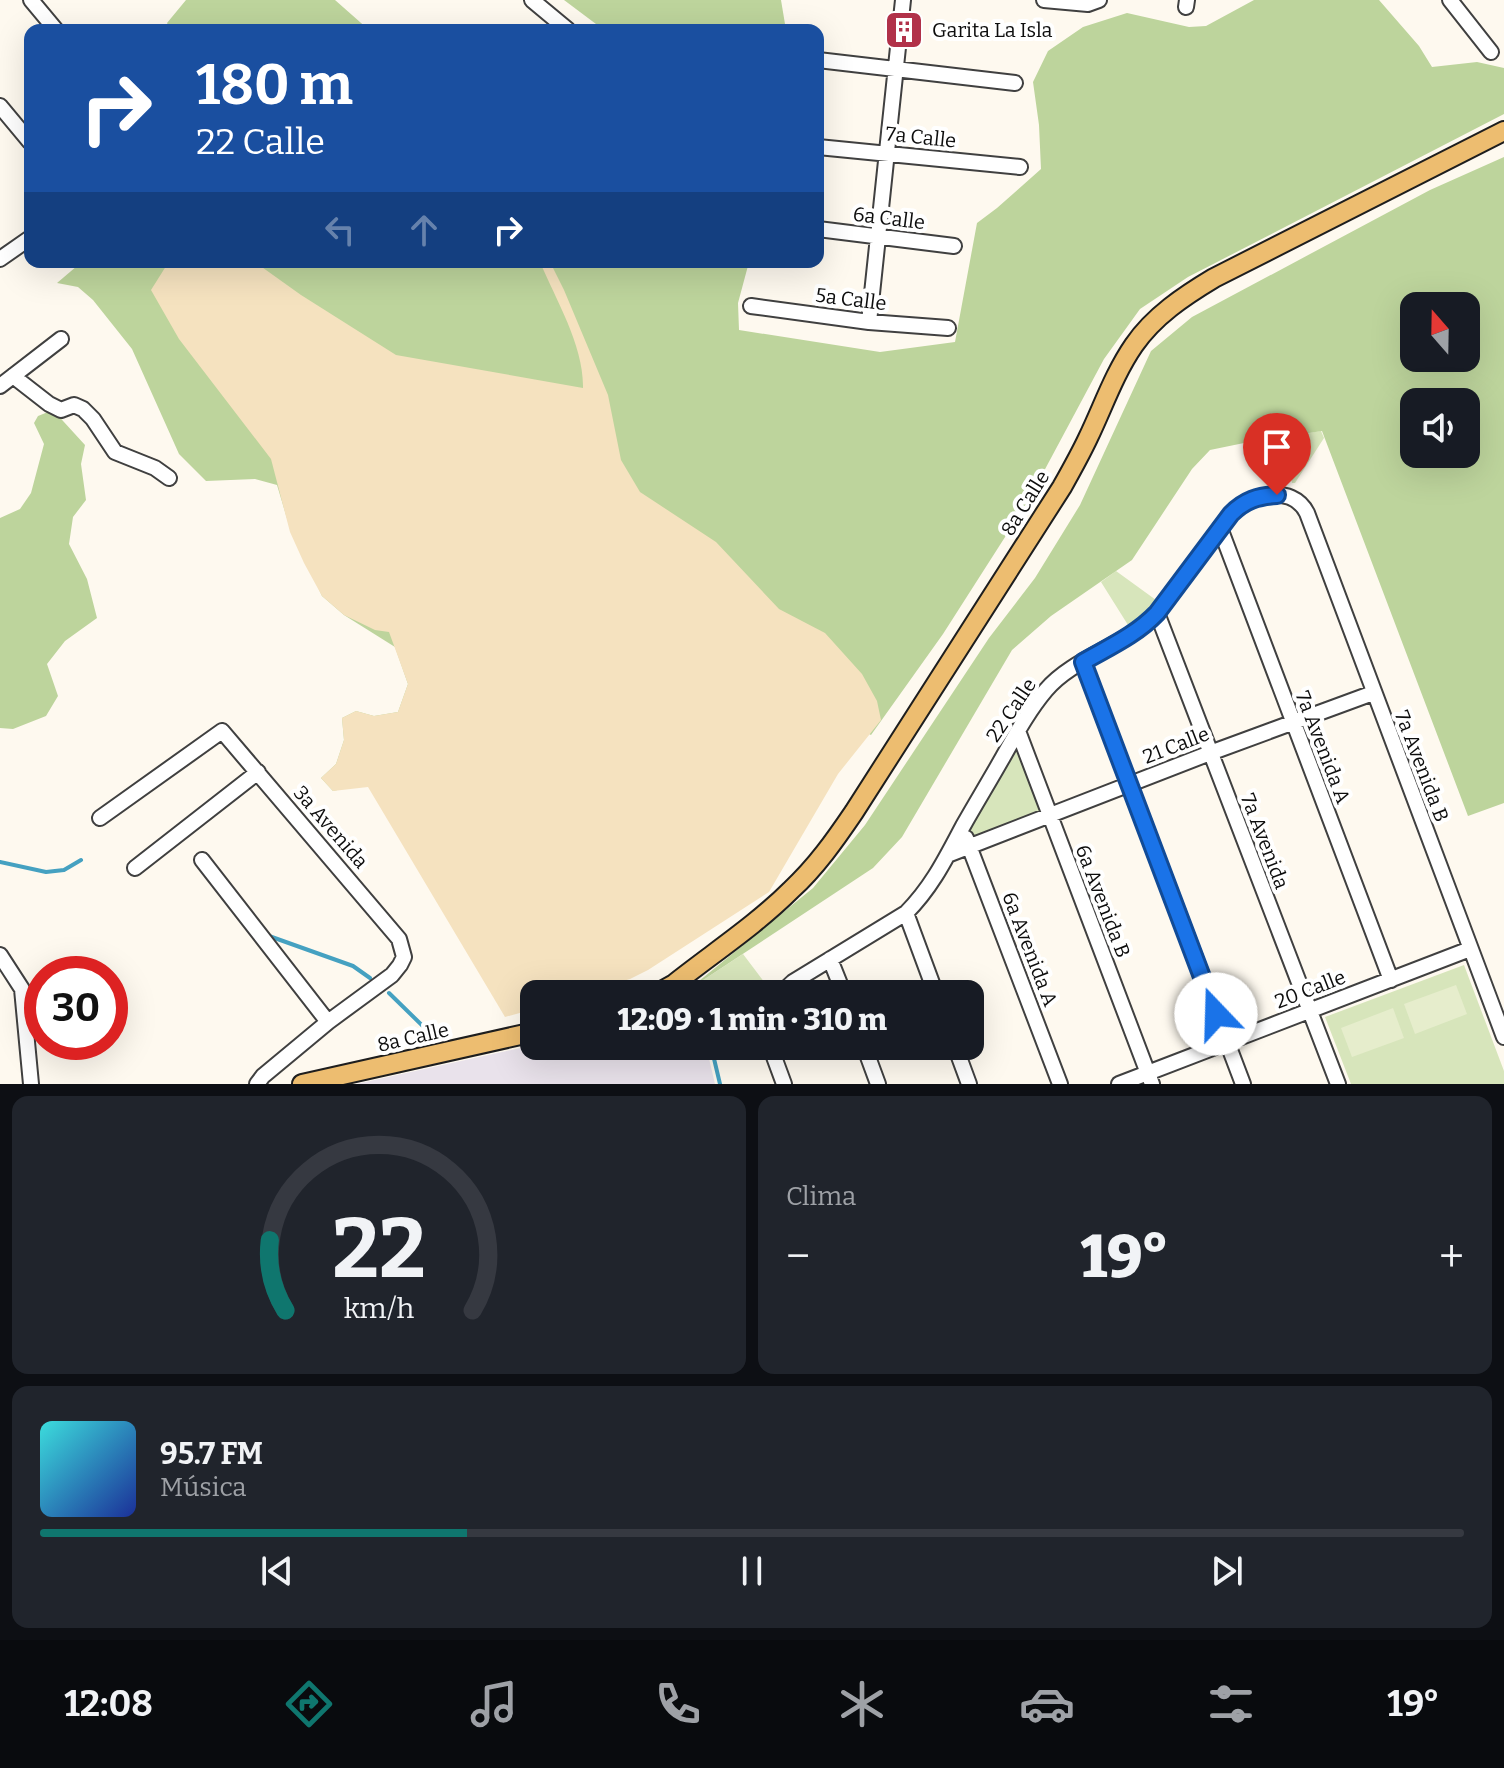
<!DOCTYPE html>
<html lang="es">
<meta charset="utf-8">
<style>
:root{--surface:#171b24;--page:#20242c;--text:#f1f3f6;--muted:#9ea1a6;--line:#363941;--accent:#0f766e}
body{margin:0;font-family:Bitter,serif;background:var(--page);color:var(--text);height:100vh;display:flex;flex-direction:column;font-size:30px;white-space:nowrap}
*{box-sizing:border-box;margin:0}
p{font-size:26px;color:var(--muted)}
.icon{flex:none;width:44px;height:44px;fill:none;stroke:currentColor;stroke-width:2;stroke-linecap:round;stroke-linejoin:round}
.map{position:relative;height:1084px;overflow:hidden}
.sheet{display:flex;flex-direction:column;gap:12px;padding:12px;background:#0d0f14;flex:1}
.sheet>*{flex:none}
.guide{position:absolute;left:24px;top:24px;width:800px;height:244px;border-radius:16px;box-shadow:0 8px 32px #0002;background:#1a4fa0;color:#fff;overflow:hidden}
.needle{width:52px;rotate:340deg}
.buttons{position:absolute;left:1400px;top:292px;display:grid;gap:16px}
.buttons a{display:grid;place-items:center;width:80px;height:80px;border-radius:16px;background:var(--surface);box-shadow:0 8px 32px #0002;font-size:40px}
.speed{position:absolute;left:24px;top:956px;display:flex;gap:16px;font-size:40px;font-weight:700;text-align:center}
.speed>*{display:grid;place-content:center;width:104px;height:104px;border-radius:50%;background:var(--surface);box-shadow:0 8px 32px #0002;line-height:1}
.speed .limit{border:12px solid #d22;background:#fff;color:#111}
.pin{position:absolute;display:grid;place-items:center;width:68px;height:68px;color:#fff;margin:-82px -34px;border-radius:50% 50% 50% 0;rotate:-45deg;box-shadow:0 0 8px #0007}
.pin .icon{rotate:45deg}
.me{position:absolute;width:88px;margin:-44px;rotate:339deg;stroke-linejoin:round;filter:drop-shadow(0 0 6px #0008)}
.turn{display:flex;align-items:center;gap:28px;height:168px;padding:0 40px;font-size:36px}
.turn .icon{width:104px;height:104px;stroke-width:2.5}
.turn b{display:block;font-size:56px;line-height:68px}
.lanes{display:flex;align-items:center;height:76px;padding:0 40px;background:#0003;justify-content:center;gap:40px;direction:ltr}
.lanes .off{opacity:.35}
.big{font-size:60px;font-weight:800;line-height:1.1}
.sheet .tile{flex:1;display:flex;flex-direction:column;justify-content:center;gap:12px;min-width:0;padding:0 28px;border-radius:16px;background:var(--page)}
.sheet .dial{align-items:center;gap:0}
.dial svg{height:208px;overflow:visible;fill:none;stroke:var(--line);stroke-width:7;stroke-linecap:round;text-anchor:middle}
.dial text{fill:var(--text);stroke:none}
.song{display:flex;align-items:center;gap:24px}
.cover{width:96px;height:96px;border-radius:12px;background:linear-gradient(135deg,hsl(180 70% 55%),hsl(230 70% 35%))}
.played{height:8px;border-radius:4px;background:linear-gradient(90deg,var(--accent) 30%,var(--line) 30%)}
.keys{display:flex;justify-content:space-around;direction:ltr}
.heat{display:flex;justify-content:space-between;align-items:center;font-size:44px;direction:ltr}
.sheet .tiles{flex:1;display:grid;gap:12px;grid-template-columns:1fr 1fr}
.tile:last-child{grid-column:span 2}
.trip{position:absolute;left:520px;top:980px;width:464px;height:80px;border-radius:16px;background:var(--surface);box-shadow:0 8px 32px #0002;font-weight:800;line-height:80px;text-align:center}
.menu{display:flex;height:128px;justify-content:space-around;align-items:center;background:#090b0e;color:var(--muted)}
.menu .icon{width:56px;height:56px}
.menu .active{color:var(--accent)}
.menu b{font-size:36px;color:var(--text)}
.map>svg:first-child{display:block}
</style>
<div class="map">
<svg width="1504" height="1084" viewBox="0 0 1504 1084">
<rect width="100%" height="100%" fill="#fef9ef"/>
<path fill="#e9e2eb" d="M534,1045L706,1046L715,1084H356Z"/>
<path fill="#d7e5bb" d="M1321,431L1324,438L1295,483H1292L1284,437Z
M1116,571L1156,600L1143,614L1128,625L1101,582Z
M1018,731L1049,816L969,847L962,828Z
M743,954L771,991L769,994H691L688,990Z
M1464,965L1504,1071V1084H1351L1325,1017Z"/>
<path fill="#bdd49c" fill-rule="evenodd" d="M186,0H335L369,30H170L167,23Z
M564,0H781L786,30H604Z
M1254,0H1379L1419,46L1432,67L1477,62L1504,68V114L1188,277L1140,309L1104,359L1028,501L943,634L871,735L779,690L333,791L321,778L336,764L344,740L342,718L356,711L374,716L398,712L408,684L395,647L344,615L322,596L289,525L277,485L255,479L206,481L179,454L132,349L93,300L78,287L57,283L77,266L75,262H749L738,303L739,330L880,352L955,342L977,223L997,208L1041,169L1039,125L1033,82L1048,51L1083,27L1127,13L1189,27L1206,26Z
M1504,157V803L1468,816L1322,431L1244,443L1210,450L1192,469L1132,560L1051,616L1012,650L902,837L873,868L688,990L813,888L865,825L989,638L1035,578L1080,505L1151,351L1192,317L1430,190ZM1466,306V358H1414V306ZM1414,402H1466V454H1414Z
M53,410L85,445L81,464L86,500L73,517L69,544L87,579L97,618L65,641L47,664L58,696L46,716L13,729L0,728V518L20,509L31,493L44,444L34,423L38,416Z"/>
<path fill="#f5e2bf" d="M241,262L259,265L301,295L396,355L583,388C584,346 556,300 540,262H550L564,290L608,395L621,460L640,492L716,542L779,609L825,633L862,674L877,701L881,720L838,774L769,892L648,970L630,979L581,994H534V1009L505,1017L368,787L333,791L321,778L336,764L344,740L342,718L356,711L374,716L398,712L408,684L389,632L375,630L344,615L322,596L304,563L290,532L271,459L179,339L151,290L168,263Z"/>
<path fill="#e6edcc" d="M1456,985L1467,1014L1415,1034L1404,1004Z
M1393,1008L1404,1038L1352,1057L1341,1028Z"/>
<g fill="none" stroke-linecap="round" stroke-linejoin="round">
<path stroke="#45a1c1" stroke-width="4" d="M0,862L46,872L64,870L81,860
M269,936L353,966L370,978
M389,993L433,1036
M711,1046L720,1084"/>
<defs>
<path id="minor" d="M31,0L56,30
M532,0L568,30
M1044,0L1088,4L1099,0
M1450,0L1491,52
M1186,7L1187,0
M818,60L1015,83
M0,106L30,142
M818,147L1020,167
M818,229L954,246
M0,259L30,238
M751,306L869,322L948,328
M869,322L903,0
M13,376L49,404L61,410L74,405L83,409L93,419L115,452L155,468L169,478
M0,386L61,339
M1220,528L1391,980
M1157,613L1338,1084
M1083,662L1243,1084
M1018,731L1152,1084
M100,818L222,731L399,939L404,957L400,965L392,975L328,1022L263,1076L257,1084
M966,838L1060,1084
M950,854L1210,753L1373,693
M202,860L328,1022
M135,868L258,772
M906,913L936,994
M0,955L22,989L31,1084
M830,959L844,994
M780,994L793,982L906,913C932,887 946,858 963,826C976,803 990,780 1003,757C1016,734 1029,710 1046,690C1074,657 1126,646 1157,613L1231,514C1249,495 1292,483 1307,513L1504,1037
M770,1046L784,1084
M864,1046L878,1084
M955,1046L969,1084
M1119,1084L1470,949"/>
<path id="major" d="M656,994L674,984C713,953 756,925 791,890C816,867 835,840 854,812L1062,487C1071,471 1080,455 1088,438C1103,407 1114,374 1134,345C1154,316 1184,296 1214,278L1504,131
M302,1084L534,1032"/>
</defs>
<use href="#minor" stroke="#404040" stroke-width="18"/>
<use href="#major" stroke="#1e1e1e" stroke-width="22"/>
<use href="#minor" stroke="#fff" stroke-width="14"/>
<use href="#major" stroke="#edbd70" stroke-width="18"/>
</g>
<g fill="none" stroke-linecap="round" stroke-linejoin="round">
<defs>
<path id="route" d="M1216,1014L1083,662C1109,647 1136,635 1157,613L1231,514C1245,500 1258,496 1277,495"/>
</defs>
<use href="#route" stroke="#114b97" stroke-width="20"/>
<use href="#route" stroke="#1a73e8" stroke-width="14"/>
</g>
<defs>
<symbol id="building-square" viewBox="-11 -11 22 22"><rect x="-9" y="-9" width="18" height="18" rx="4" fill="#b13149" stroke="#fff"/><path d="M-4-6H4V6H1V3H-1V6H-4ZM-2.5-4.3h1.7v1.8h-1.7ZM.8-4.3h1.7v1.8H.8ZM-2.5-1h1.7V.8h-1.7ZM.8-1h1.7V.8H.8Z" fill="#fff"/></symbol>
</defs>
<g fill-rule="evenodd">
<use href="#building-square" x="882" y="8" width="44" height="44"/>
</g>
<g text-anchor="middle" stroke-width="8" stroke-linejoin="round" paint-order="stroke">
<g font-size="20" fill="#0d0d0d" stroke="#fff" text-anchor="start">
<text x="932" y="37">Garita La Isla</text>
</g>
<g font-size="20" fill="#0d0d0d" stroke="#fff">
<text transform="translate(921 137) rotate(6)" y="7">7a Calle</text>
<text transform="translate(889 218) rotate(7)" y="7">6a Calle</text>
<text transform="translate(851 299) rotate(7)" y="7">5a Calle</text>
<text transform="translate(1025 503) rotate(-58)" y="7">8a Calle</text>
<text transform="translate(1011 710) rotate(-56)" y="7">22 Calle</text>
<text transform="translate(1176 745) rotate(-21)" y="7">21 Calle</text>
<text transform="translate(1323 747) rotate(69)" y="7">7a Avenida A</text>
<text transform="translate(1422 766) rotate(69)" y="7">7a Avenida B</text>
<text transform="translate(331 827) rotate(49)" y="7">3a Avenida</text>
<text transform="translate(1265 841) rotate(69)" y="7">7a Avenida</text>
<text transform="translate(1103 901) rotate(69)" y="7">6a Avenida B</text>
<text transform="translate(1030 949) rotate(69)" y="7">6a Avenida A</text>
<text transform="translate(1310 989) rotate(-21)" y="7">20 Calle</text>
<text transform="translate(413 1037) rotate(-13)" y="7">8a Calle</text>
</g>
</g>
</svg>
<div class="buttons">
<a><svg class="needle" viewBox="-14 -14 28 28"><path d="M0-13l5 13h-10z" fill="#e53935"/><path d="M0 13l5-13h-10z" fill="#9ea1a6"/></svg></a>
<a><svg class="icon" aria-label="sound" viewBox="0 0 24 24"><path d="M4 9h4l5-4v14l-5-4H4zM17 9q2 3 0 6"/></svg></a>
</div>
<div class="speed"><div class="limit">30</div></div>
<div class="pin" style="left:1277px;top:495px;background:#d93025"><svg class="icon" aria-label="arrive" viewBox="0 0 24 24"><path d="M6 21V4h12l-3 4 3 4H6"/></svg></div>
<svg class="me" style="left:1216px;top:1014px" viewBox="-20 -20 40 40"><circle r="19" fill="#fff"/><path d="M0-13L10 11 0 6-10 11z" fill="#1a73e8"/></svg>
<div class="trip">12:09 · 1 min · 310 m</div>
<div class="guide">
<div class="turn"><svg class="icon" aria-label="right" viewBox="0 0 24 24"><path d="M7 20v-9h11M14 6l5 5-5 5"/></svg><div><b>180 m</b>22 Calle</div></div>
<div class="lanes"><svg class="icon off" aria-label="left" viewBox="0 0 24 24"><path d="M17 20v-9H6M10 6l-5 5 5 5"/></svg><svg class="icon off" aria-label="ahead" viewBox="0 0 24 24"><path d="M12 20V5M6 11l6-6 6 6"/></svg><svg class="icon" aria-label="right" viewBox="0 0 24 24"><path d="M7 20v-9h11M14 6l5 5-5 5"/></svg></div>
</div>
</div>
<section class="sheet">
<div class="tiles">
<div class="tile dial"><svg viewBox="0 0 100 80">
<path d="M14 69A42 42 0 1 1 86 69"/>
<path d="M14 69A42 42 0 0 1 8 42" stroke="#0f766e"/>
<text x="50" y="56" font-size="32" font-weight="700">22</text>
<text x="50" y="72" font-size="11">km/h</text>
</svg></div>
<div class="tile"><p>Clima</p>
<div class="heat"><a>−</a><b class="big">19°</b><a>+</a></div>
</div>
<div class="tile">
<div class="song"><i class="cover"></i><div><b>95.7 FM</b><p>Música</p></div></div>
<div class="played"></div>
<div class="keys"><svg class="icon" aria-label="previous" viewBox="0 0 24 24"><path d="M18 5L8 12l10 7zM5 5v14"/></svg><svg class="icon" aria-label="pause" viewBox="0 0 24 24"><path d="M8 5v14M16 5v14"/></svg><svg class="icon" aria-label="next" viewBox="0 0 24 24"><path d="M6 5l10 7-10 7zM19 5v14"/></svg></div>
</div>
</div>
</section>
<nav class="menu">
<b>12:08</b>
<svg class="icon active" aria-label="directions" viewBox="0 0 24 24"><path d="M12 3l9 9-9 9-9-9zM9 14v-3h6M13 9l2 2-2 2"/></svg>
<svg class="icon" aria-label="music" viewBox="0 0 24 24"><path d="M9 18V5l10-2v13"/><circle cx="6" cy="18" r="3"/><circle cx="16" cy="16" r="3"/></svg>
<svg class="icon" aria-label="phone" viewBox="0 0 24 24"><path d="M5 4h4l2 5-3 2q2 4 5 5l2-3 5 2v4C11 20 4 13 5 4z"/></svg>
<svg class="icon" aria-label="climate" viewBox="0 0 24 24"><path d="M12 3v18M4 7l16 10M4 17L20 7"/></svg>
<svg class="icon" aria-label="car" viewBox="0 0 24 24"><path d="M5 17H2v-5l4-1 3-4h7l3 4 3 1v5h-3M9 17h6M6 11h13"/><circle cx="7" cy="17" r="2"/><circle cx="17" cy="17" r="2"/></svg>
<svg class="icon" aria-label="filters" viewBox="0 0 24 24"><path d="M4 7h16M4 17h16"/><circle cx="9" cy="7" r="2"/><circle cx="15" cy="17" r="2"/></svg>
<b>19°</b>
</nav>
